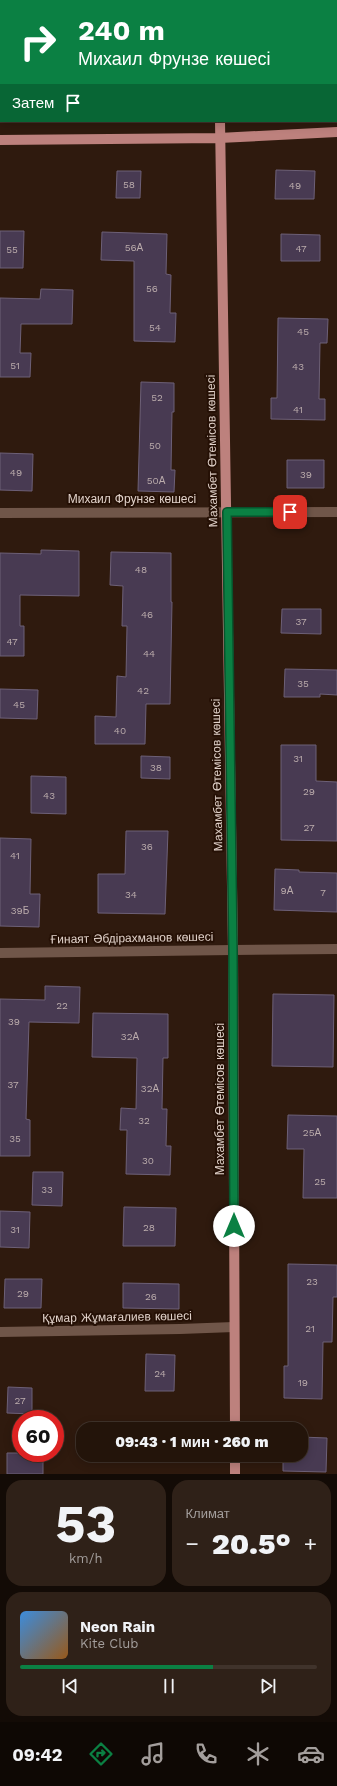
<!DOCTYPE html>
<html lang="ru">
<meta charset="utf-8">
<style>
:root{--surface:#23140a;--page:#2f2118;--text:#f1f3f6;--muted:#a39e9c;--line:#40332b;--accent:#0b8043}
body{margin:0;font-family:"Work Sans",sans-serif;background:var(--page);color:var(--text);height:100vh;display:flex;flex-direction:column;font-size:15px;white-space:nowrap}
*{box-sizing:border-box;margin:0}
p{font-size:13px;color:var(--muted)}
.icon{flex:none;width:22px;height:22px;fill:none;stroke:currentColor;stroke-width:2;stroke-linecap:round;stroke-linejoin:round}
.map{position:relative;height:1474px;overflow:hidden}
.drawer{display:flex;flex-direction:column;gap:6px;padding:6px;background:#130b06;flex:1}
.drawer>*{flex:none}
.banner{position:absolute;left:0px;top:0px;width:337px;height:122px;box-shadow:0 2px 10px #0003,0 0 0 1px var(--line);background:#0b8043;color:#fff;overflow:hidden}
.speed{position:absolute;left:12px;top:1410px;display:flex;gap:8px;font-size:20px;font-weight:700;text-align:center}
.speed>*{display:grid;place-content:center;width:52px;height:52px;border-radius:50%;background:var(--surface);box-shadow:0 2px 10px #0003,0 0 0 1px var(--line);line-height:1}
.speed .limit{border:6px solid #d22;background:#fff;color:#111}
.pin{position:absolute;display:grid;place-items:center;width:34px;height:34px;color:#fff;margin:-17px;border-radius:8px;box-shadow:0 2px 6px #0006}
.me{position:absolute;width:44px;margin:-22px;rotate:0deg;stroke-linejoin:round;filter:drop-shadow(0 0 3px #0008)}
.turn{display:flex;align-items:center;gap:14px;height:84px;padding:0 12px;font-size:18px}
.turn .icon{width:52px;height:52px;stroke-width:2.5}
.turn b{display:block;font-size:28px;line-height:34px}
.then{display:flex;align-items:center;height:38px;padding:0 12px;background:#0003;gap:8px;font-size:15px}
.big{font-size:30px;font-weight:800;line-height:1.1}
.drawer .tile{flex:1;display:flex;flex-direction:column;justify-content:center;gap:6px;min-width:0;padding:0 14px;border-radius:16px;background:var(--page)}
.drawer .dial{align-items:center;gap:0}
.dial b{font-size:52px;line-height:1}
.song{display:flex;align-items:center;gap:12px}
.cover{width:48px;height:48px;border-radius:6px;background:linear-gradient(135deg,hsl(210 70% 55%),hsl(30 70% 35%))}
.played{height:4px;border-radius:2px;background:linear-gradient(90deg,var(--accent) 65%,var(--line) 65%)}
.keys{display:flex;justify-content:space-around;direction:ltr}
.heat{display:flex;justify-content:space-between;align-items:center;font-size:22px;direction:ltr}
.drawer .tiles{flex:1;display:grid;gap:6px;grid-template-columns:1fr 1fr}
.tile:last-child{grid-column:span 2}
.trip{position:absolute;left:76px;top:1422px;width:232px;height:40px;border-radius:16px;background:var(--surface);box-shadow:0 2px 10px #0003,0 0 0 1px var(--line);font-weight:800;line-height:40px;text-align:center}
.dock{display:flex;height:64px;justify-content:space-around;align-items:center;background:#0e0804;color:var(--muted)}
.dock .icon{width:28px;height:28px}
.dock .active{color:var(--accent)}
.dock b{font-size:18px;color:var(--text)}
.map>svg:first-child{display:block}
</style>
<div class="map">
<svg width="337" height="1474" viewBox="0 0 337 1474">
<rect width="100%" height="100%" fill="#2f1a0e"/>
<path fill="#483a52" stroke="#6d6077" d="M276,170L315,171L314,199H275Z
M117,171H141L140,198H116Z
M0,231H24L23,268H0Z
M102,232L167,234L166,274L171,275L170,313H176L175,342L134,341V261L101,260Z
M281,234L320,235V261H281Z
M41,289L73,290L72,324H21L20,353H31L30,377H0V298L40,299Z
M278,318L328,319L327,343H320L319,399H325V420L271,419V398H277Z
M141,382L174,383V412H172L171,470H175L174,492L138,491Z
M0,453L33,454L32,491L0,490Z
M287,460H324V488H287Z
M41,550L79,551V596L20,595V626H24V656H0V553L41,554Z
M111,552L171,553V602H172L170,704H146L145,744H95V716L116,717L117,676L126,677L127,626H122L123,586L110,585Z
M282,609H321V634L281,633Z
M285,669L337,670V695L320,694V697H284Z
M0,689L38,690L37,719L0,718Z
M281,745H316V781L337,782V841L281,840Z
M141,756L170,757V779L141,778Z
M31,776L66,777V814L31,813Z
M126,831H168L165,914L98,913V874H125Z
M0,838L31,839L30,894H40L39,927L0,926Z
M275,869L299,870V872L337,873V912L274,910Z
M45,986L80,987L79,1023L29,1022L26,1119L30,1120V1156H0V999L45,1000Z
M273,994L334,995L333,1067L272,1066Z
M93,1013L168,1014V1058H163L162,1109H167L166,1146H171L170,1175L126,1174L127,1130H120L121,1108L136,1109L137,1058L92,1057Z
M288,1115L337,1116V1198H303L304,1149H287Z
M33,1172H63L62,1206L32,1205Z
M124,1207L176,1208L175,1246H123Z
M0,1211L30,1212L29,1248L0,1247Z
M288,1264L337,1265V1297H333L332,1342H323L322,1399L284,1398V1366H288Z
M5,1279H42L41,1308H4Z
M123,1283L179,1284V1309L123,1308Z
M146,1354L175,1355L174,1391H145Z
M8,1387L32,1388V1414L7,1413Z
M301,1437L327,1438L326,1472L283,1471V1455H301Z
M7,1453H43V1474H7Z"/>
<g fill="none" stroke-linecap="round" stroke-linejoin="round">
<path stroke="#705649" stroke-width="10" d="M0,513L337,512
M233,950L337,949
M0,1332L180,1329L234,1327"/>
<path stroke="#705649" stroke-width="10" d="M0,953L233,950"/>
<path stroke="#bd817d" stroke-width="10" d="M220,0V1
M336,82H337
M0,86H1
M220,121L233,950L235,1429
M0,140L219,138L337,132
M235,1455V1474"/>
</g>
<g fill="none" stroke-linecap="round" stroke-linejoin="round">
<defs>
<path id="route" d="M234,1226L233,950L227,512H290"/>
</defs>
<use href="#route" stroke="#07532c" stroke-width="10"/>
<use href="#route" stroke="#0b8043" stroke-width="7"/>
</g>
<g text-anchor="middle" stroke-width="4" stroke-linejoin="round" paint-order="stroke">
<g font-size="10" fill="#bbacac">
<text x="129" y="188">58</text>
<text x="295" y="189">49</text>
<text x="134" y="251">56А</text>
<text x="301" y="252">47</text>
<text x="12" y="253">55</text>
<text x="152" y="292">56</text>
<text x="155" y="331">54</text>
<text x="303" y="335">45</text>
<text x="15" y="369">51</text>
<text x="298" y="370">43</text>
<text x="157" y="401">52</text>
<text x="298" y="413">41</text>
<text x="155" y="449">50</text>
<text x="16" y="476">49</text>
<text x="306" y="478">39</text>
<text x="156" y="484">50А</text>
<text x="141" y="573">48</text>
<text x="147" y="618">46</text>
<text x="301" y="625">37</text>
<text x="12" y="645">47</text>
<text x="149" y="657">44</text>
<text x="303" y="687">35</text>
<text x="143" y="694">42</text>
<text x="19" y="708">45</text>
<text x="120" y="734">40</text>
<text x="298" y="762">31</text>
<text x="156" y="771">38</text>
<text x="309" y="795">29</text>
<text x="49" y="799">43</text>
<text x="309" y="831">27</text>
<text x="147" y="850">36</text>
<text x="15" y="859">41</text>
<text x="287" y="894">9А</text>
<text x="323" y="896">7</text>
<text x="131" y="898">34</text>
<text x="20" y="914">39Б</text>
<text x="62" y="1009">22</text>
<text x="14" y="1025">39</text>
<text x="130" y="1040">32А</text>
<text x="13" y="1088">37</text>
<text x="150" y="1092">32А</text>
<text x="144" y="1124">32</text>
<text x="312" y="1136">25А</text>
<text x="15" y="1142">35</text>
<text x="148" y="1164">30</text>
<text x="320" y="1185">25</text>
<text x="47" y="1193">33</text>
<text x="149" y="1231">28</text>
<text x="15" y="1233">31</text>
<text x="312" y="1285">23</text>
<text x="23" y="1297">29</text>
<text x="151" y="1300">26</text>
<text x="310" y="1332">21</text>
<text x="160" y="1377">24</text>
<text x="303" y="1386">19</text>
<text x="20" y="1404">27</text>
</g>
<g font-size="12" fill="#e1d2ca" stroke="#251005">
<text transform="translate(212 451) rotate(-91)" y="4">Махамбет Өтемісов көшесі</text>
<text x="132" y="503">Михаил Фрунзе көшесі</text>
<text transform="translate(217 775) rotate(-91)" y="4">Махамбет Өтемісов көшесі</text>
<text transform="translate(132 938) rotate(-1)" y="4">Ғинаят Әбдірахманов көшесі</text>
<text transform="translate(220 1099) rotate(-90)" y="4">Махамбет Өтемісов көшесі</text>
<text transform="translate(117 1317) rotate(-1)" y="4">Құмар Жұмағалиев көшесі</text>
</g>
</g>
</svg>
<div class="speed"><div class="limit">60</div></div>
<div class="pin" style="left:290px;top:512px;background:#d93025"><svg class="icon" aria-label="arrive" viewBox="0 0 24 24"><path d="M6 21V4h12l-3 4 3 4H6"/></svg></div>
<svg class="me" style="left:234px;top:1226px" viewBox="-20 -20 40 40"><circle r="19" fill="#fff"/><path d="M0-13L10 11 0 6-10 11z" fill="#0b8043"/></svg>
<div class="trip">09:43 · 1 мин · 260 m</div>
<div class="banner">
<div class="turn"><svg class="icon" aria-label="right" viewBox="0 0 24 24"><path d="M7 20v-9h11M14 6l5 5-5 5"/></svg><div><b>240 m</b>Михаил Фрунзе көшесі</div></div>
<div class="then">Затем<svg class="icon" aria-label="arrive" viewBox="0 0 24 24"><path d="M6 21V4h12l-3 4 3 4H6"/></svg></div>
</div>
</div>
<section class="drawer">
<div class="tiles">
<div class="tile dial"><b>53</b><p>km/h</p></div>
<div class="tile"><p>Климат</p>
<div class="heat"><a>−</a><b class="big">20.5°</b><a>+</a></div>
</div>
<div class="tile">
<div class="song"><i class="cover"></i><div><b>Neon Rain</b><p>Kite Club</p></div></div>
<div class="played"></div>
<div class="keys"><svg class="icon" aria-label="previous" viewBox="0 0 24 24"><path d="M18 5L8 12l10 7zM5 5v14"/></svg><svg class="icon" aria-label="pause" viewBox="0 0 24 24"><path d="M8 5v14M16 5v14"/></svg><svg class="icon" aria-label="next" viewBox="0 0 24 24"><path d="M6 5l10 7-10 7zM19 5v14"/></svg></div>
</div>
</div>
</section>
<nav class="dock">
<b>09:42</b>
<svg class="icon active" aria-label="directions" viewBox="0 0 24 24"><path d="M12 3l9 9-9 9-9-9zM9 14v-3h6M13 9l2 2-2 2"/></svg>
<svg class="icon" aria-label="music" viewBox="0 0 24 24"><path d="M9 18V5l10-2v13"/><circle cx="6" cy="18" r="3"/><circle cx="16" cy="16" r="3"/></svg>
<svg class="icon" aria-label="phone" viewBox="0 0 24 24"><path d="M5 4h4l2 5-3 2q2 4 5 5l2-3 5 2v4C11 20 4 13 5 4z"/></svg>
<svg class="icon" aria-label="climate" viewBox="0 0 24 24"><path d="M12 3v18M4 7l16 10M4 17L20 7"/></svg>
<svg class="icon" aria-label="car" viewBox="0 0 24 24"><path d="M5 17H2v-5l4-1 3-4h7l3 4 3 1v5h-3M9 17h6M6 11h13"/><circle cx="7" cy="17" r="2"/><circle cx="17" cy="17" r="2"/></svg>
</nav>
